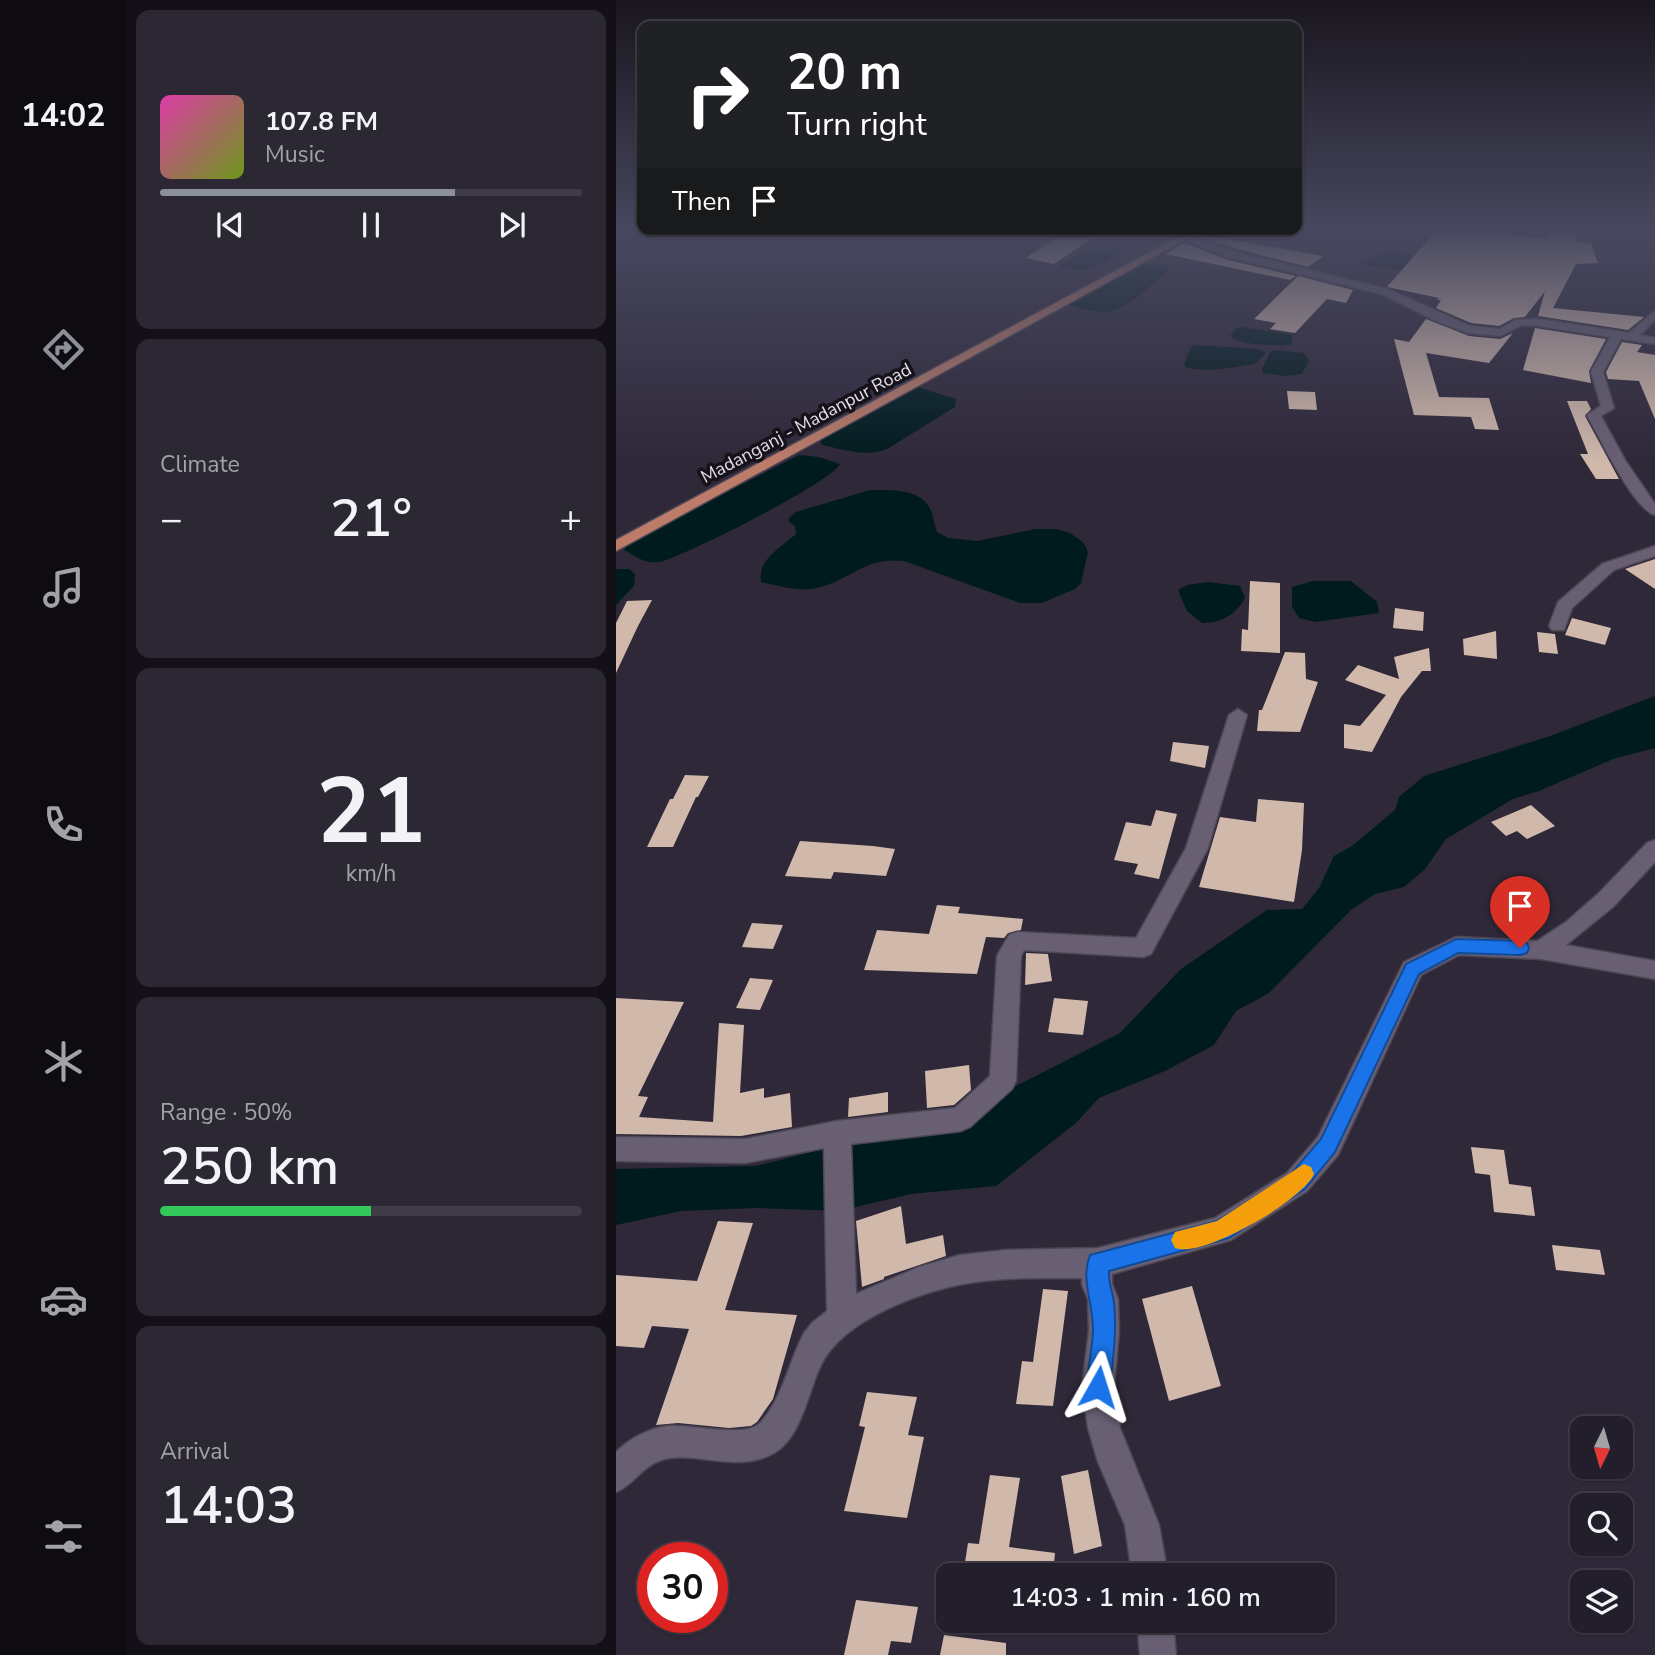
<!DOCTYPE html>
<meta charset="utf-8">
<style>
:root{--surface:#231e2b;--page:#2b2733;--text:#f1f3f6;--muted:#a3a2a9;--line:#403c47;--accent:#8c9099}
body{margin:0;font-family:"Nunito Sans",sans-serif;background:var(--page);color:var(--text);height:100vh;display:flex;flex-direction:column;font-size:26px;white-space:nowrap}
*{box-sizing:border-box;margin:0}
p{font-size:23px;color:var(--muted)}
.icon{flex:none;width:38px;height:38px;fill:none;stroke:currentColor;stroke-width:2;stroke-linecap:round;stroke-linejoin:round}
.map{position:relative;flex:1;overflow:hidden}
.details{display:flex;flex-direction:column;gap:10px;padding:10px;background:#131018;width:490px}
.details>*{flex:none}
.hud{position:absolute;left:21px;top:21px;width:665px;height:214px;border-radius:14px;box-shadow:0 2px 5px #0004,0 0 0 2px var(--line);background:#202124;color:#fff;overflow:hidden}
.needle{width:46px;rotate:185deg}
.buttons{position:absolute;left:954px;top:1416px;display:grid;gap:14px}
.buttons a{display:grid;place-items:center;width:63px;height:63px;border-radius:14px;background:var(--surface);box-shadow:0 2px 5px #0004,0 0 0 2px var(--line);font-size:35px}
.speed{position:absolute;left:21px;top:1542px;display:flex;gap:14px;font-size:35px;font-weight:700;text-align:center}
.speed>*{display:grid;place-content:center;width:91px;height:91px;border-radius:50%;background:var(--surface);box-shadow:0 2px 5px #0004,0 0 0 2px var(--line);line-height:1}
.speed .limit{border:10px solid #d22;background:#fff;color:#111}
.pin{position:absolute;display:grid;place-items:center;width:60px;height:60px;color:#fff;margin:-72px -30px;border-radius:50% 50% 50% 0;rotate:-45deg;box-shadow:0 0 7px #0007}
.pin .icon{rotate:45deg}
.me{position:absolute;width:77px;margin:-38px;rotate:6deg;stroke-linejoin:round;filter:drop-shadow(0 0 5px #0008)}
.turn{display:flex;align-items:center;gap:24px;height:147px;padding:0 35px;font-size:32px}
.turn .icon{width:91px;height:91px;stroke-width:2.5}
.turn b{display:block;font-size:49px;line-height:60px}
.then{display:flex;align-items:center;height:66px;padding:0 35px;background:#0003;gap:14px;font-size:26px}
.big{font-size:52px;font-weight:600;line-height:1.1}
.details .tile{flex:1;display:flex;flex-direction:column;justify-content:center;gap:10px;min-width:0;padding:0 24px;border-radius:14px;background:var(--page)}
.details .dial{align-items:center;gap:0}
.dial b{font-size:91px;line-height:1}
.song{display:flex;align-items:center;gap:21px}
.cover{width:84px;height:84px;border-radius:10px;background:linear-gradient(135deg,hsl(320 70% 55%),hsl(80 70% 35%))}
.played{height:7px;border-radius:4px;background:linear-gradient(90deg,var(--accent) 70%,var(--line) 70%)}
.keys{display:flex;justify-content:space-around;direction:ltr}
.heat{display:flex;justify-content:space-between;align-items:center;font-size:38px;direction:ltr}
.charge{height:10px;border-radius:5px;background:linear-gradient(90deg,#34c759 50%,var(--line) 0)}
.trip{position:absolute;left:320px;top:1563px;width:399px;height:70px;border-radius:14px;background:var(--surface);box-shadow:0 2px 5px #0004,0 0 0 2px var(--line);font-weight:600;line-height:70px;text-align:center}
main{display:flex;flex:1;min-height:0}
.dock{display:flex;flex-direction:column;width:126px;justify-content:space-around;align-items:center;background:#0e0c11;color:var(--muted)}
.dock .icon{width:49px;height:49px}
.dock .current{color:var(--accent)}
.dock b{font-size:32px;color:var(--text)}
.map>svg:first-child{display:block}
</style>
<main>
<nav class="dock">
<b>14:02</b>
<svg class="icon current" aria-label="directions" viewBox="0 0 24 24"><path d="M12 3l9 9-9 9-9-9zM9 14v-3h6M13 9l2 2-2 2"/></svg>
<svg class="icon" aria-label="music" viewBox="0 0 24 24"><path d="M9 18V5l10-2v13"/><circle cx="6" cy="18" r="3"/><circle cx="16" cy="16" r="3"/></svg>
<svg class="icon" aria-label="phone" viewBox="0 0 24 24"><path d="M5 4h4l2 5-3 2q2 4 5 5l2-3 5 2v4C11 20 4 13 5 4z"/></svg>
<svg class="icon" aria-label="climate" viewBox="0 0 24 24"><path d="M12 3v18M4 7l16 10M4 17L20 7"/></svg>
<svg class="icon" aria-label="car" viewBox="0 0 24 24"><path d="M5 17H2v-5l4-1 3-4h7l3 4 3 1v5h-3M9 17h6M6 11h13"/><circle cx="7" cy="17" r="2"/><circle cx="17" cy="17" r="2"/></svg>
<svg class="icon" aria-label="filters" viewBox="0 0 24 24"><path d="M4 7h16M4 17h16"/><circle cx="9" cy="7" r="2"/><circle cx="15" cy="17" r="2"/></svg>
</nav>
<section class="details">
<div class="tile">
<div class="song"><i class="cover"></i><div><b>107.8 FM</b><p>Music</p></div></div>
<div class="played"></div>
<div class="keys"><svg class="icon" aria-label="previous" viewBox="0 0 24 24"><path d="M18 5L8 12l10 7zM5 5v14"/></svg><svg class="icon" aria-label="pause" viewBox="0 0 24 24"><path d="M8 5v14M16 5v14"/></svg><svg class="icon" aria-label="next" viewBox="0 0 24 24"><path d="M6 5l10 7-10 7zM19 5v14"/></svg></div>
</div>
<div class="tile"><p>Climate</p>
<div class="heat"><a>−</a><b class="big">21°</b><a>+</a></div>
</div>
<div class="tile dial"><b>21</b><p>km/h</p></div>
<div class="tile"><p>Range · 50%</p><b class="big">250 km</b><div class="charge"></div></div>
<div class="tile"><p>Arrival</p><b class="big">14:03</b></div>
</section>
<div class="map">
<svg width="1039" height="1655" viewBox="0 0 1039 1655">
<rect width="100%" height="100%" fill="#2f2839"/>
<path fill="#001b1e" d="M970,230H1017L1025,241C1011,248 981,245 969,236Z
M503,240L512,244L509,249C481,268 477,274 442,267L481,241Z
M771,251L809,258L796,272C783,269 756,268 748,263Z
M524,264L553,266L552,271C535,285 514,308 491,312C480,314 464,308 453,305Z
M625,327L672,334L676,336V344C663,347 623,345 614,336L620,328Z
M580,345L642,349L650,353L639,364C613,368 597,372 570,368L568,364L575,347Z
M659,350L688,353L693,361L686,374L669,376L647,373L646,370L654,352Z
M302,387L340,399L339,407L271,449C249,457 229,450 206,445L204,440L207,437Z
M183,455L203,457L224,464C216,482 67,557 43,562C29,564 20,557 8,550L12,544L23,537Z
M254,490C272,490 300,488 312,505C317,512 318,524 321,532L332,538L361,541L419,529H440L454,533L468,543L472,552L465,583L459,589L426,603H404L288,561C249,557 239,577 205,587C186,593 164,586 145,582C141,560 165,547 180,534L179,526L173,522V518L180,512Z
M0,569H13L19,574L18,586L0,605Z
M697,581H735L761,602L763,613L699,622L683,618L676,607V587Z
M592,582L624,586L629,598C619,615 606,623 586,623L571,611L562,590L571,585Z
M1039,696V748L997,759L923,791L897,799L830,839L809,869L788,887L759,894L735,910L653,993L620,1011L598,1045L549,1071L483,1098L460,1123L380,1186L295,1194L223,1211L141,1208L65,1211L0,1225V1169L140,1166L244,1140L390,1091L504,1033L565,969L651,910L686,909L703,888L718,856L736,846L779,810L783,797L808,776L934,736Z"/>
<path fill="#d0b8ab" d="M589,230H625L611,239L707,256L692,267L621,249L582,236Z
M821,230H885V233L893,235L932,238V231L960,234L961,242L975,243L982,263L960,264L937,308L1028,317L1012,330L922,316L929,291L909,317L898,318L883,326L855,323L820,308L825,300H821L823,298L771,287Z
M450,231L480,236L438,264L410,258Z
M568,243L612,260L680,276L674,280L549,254Z
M682,276L737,290L730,303L711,299L679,333L654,329L660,323L638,319Z
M810,319L853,336L884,339L897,333L873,363L810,353L823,397L873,398L883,430L859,429L855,417L798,415L778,339L793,342Z
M919,328L990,339L973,371L975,383L907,370Z
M1006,342L1026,345L1021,352L1039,355V419L1023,381L992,379L990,372Z
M671,391L699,392L701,410L673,409Z
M951,401H971L975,409L969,416L1003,479H980L964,454H972Z
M1039,559V589L1009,569Z
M634,581L664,583V653L625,651L626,629L632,630Z
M36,600L22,626L0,673V623L11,601Z
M779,608L808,612L807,631L777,628Z
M956,618L995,628L989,645L949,635Z
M880,631L881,659L848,655L847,639Z
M921,632L939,634L942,654L923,652Z
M813,648L815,671H806L785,697L756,752L728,748V724L744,726L770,695L729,680L742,665L783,679L778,657Z
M669,652L689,653L690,679L702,682L684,732L641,731L643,710H646Z
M557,742L593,746L589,768L554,761Z
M69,775L93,776L82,797H80L57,847H31L54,799H57Z
M642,799L688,803L686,850L678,902L583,887L604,817L640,822Z
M915,805L939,826L911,839L901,831L890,836L875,822Z
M540,810L561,814L543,879L518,874L522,864L498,860L510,822L535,826Z
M184,841L257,846L279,849L270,876L218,872L215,879L169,876Z
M321,905L344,907L342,913L407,919L405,930L392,933L388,938L370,937L361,974L248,970L261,930L313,934Z
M136,923L167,925L157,949L126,947Z
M410,953L432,954L436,981L409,985Z
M134,978L157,980L144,1010L120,1008Z
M0,998L68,1002L22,1096L32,1097L23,1117L97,1122L103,1023L128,1025L124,1093L148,1088V1098L174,1093L176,1127L125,1136L0,1134Z
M438,998L472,1001L467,1035L432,1032Z
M353,1065L355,1090L338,1105L311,1108L309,1071Z
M272,1092V1112L232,1117L233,1098Z
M855,1147L888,1150L893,1184L915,1187L919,1216L878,1212L874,1175L859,1173Z
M285,1206L290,1244L327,1235L330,1256L268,1277V1279L246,1287L240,1221Z
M102,1221L137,1223L109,1310L181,1315L157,1399L141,1422L135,1426L113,1428L62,1423L40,1425L73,1329L36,1326L28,1348L0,1346V1275L81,1281Z
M936,1245L984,1250L989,1275L940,1270Z
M576,1286L605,1386L553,1401L526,1299Z
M427,1289L452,1291L437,1406L400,1404L406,1361L417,1362Z
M251,1392L301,1397L292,1435L308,1437L291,1518L228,1511L249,1427L243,1426Z
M472,1470L486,1546L458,1554L445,1476Z
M374,1475L404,1478L393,1547L439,1553L437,1575H347L352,1543L363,1544Z
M240,1600L302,1607L295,1643L275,1641L272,1655H228Z
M328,1635L390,1643V1655H324Z"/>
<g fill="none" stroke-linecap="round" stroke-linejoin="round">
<defs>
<path id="street" d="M568,234L620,252L774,290L854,326L884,329L899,320L923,319L1013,333L1039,311V320L1024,335L1039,338V344L1005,339L987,372L998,408L985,416L1009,460L1039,504V515C1018,510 983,436 971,415L985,406L975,372L994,337L923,326L906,325L884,336L853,333L824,323L766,294L613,257L565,239L563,237Z
M1039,546V556L998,570L956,608L948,630H936L933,626L942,602L986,564Z
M622,709L631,715L592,848L535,954L527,957L408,950L405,956L400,1081L396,1089L354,1127L345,1131L235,1144L240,1294L303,1267L344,1255L390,1250L482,1248L599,1218L671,1173L702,1137L788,962L840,937L921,941L950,922L982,894L1031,843L1039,840V862L998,906L950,945L1039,961V979L925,959L843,955L805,975L722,1155L691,1191L615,1240L496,1274V1284L502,1299L503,1331L498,1387L504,1428L543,1525L552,1575H516L509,1525L482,1462L472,1428L466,1387L473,1331L472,1299L466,1285V1278C431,1278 395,1277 360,1282C311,1288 227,1319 205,1365C192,1391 186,1437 158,1453C119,1475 74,1448 43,1461C26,1467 17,1485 0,1492V1452C13,1439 33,1428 52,1426C73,1424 128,1438 143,1424C166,1401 173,1361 188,1333L196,1323L211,1311L208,1148L129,1163L0,1161V1137L129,1139L221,1121L339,1108L374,1076L381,956L393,935L401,932L520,938L570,848L613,715Z
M521,1620H557L560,1655H524Z"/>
<path id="primary" d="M575,230H587L0,551V540Z"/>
</defs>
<use href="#street" stroke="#4c4654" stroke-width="3"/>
<use href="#primary" stroke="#4c4654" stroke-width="3"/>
<use href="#street" fill="#685f73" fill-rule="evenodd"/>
<use href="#primary" fill="#bc7c69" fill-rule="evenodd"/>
</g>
<linearGradient id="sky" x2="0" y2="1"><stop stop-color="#1a161f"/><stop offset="0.5" stop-color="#47485f"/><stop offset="1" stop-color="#47485f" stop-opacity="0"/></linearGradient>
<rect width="1039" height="462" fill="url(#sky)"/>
<path fill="#1a73e8" stroke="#114b97" stroke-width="2" d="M840,939L904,941L911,943L913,948L911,953L904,955L842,953L803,974L719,1152L689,1189L613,1238L493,1271C492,1284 497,1291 498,1303C501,1332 497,1359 494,1387L491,1396L482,1399L474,1396L470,1387C472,1369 476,1350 477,1332C478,1305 464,1280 474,1255L601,1221L674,1175L705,1139L790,964Z"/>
<path fill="#f59e0b" d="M688,1164L695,1167L698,1174C687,1200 586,1259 559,1248L555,1240L559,1232L601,1221Z"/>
<g text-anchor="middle" stroke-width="7" stroke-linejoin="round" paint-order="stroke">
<g font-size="18" fill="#e2dee9" stroke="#16121a">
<text transform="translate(190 423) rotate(-28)" y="6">Madanganj - Madanpur Road</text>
</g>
</g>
</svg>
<div class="buttons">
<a><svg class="needle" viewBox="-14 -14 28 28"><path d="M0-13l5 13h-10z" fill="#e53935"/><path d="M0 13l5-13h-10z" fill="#a3a2a9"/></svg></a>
<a><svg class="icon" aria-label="search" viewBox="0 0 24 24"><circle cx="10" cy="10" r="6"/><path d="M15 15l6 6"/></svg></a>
<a><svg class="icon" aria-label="layers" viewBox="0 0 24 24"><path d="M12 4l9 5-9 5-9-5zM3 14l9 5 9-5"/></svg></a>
</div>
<div class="speed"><div class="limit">30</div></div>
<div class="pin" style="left:904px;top:948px;background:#d93025"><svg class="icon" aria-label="arrive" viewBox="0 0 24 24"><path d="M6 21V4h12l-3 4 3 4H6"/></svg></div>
<svg class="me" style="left:482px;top:1387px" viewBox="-20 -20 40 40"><path d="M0-17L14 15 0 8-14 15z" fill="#1a73e8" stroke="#fff" stroke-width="4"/></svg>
<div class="trip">14:03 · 1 min · 160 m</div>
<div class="hud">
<div class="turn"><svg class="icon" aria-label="right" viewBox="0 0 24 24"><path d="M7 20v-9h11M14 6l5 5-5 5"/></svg><div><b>20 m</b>Turn right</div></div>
<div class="then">Then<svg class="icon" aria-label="arrive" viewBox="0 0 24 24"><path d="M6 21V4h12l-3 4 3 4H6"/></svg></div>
</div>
</div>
</main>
